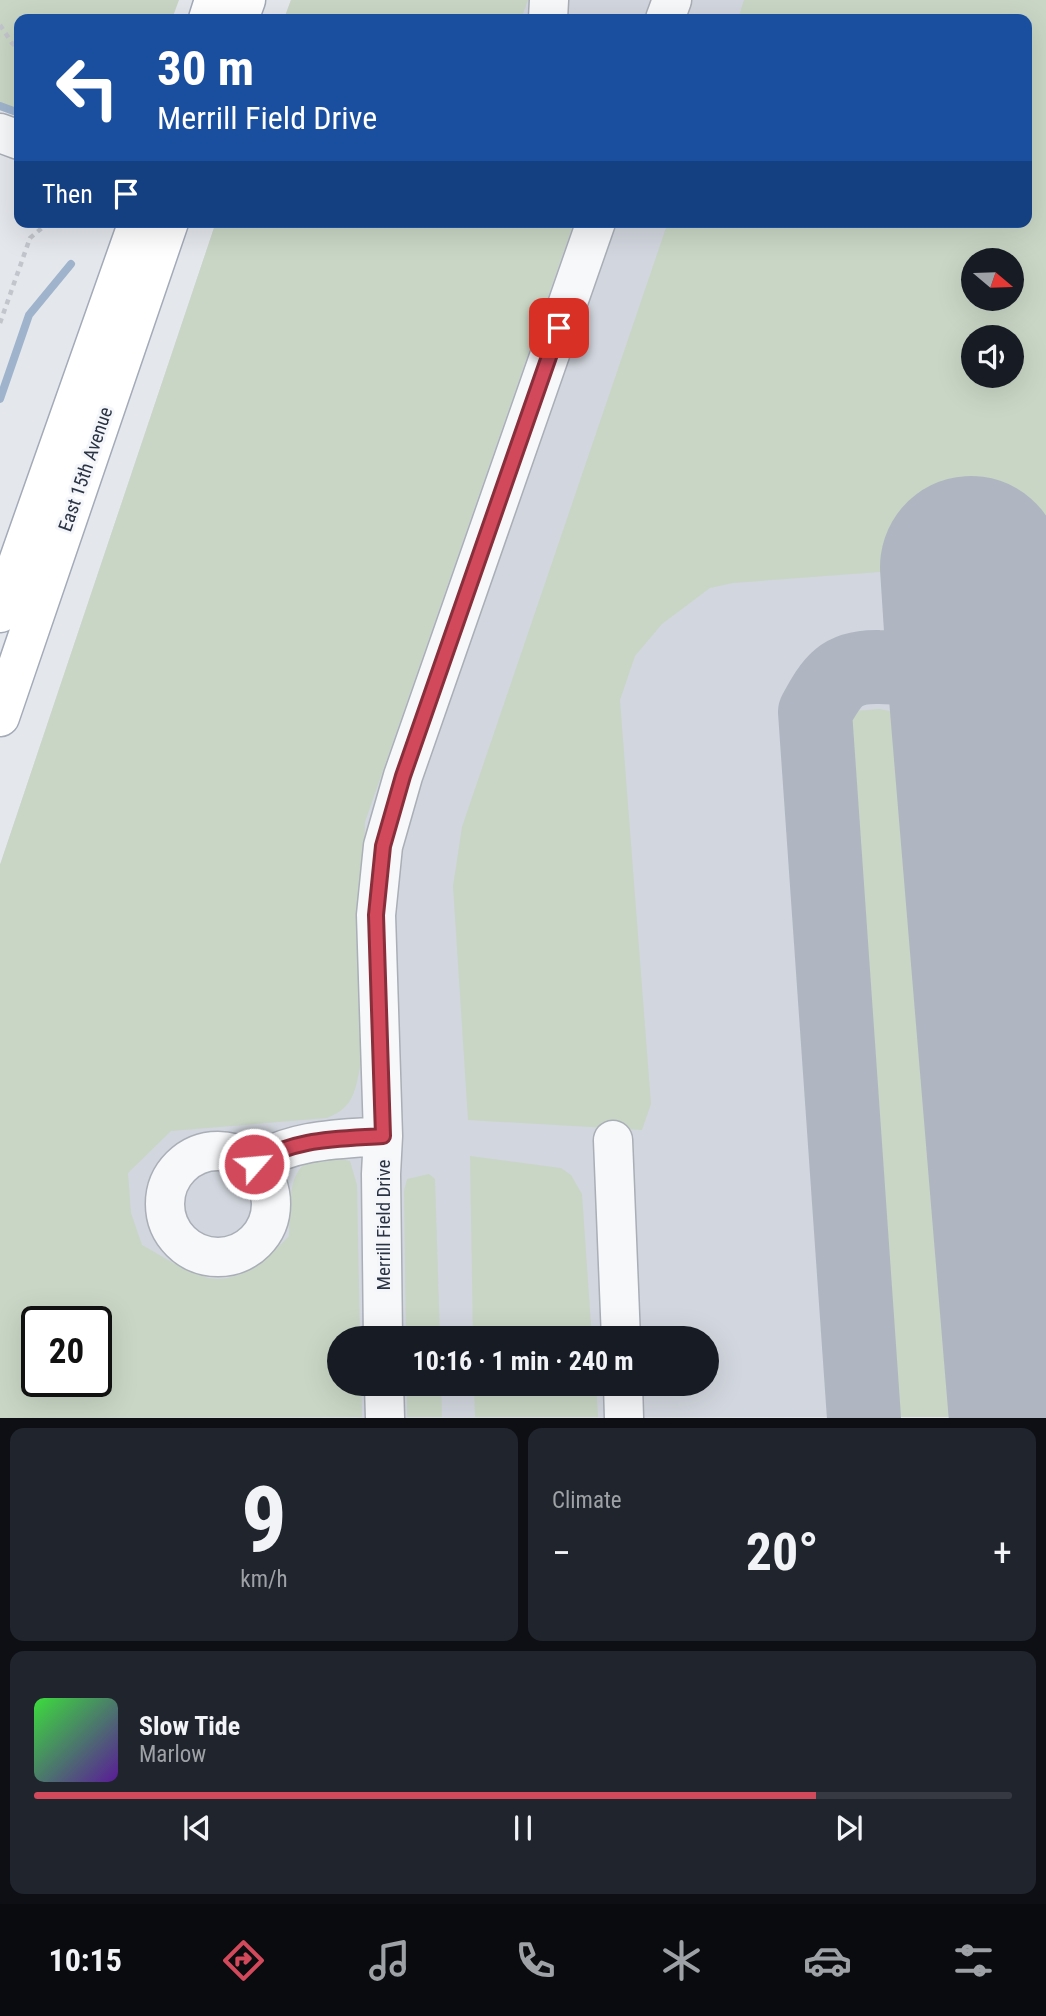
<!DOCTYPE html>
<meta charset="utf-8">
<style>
:root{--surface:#171b24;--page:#20242c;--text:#f1f3f6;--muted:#9ea1a6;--line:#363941;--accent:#d1495b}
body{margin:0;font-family:"Roboto Condensed",sans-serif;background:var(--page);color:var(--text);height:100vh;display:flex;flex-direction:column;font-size:26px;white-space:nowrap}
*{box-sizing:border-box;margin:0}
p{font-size:23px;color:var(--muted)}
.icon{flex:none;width:38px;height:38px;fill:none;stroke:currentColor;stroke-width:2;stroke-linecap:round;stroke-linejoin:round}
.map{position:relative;height:1418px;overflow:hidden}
.side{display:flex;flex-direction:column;gap:10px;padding:10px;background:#0d0f14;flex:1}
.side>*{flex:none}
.banner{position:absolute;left:14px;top:14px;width:1018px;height:214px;border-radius:14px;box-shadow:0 7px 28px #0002;background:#1a4fa0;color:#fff;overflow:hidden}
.needle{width:46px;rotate:109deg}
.tools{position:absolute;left:961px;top:248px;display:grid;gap:14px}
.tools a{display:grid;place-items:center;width:63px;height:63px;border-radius:50%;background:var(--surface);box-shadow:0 7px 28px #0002;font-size:35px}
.speed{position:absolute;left:21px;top:1306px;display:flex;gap:14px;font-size:35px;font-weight:700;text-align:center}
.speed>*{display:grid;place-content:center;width:91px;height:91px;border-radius:50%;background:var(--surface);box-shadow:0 7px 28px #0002;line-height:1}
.speed .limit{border:4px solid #111;border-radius:10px;background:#fff;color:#111}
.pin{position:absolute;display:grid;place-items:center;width:60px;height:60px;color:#fff;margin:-30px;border-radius:14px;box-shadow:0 4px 10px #0006}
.me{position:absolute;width:77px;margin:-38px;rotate:63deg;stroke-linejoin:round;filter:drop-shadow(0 0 5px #0008)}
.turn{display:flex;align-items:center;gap:24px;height:147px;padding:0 28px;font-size:32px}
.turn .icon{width:91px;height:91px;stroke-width:2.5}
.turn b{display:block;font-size:49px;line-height:60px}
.then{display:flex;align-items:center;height:66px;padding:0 28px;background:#0003;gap:14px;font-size:26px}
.big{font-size:52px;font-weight:700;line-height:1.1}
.side .card{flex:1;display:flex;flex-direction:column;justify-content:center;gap:10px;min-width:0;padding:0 24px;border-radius:14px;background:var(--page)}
.side .dial{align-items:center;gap:0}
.dial b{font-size:91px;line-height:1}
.song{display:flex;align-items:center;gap:21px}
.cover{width:84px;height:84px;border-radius:10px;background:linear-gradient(135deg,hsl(120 70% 55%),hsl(270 70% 35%))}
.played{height:7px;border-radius:4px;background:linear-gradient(90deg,var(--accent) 80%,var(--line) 80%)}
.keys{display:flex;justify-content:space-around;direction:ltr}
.heat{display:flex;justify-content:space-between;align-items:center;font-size:38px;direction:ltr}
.side .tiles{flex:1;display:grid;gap:10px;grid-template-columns:1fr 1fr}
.card:last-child{grid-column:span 2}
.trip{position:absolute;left:327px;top:1326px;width:392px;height:70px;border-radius:35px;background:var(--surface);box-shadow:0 7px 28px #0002;font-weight:700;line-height:70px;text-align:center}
.menu{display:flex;height:112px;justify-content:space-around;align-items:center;background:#090b0e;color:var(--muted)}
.menu .icon{width:49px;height:49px}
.menu .current{color:var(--accent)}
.menu b{font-size:32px;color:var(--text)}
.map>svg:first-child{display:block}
</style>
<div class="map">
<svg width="1046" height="1418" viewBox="0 0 1046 1418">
<rect width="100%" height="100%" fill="#e4e7ec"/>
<path fill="#d2d6de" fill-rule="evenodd" d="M291,0H1046V1417L0,1418V865L216,222H1027V19H284ZM973,261H1012V299H973ZM973,338H1012V376H973ZM37,1321H96V1381H37ZM340,1339H707V1384H340Z"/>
<path fill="#c9d6c5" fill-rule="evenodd" d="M0,0H179L172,19H19V114L0,109Z
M291,0H528L521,19H284Z
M744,0H1046V759L1028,561L733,583L710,588L662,624L635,656L620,700L651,1104L642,1130L468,1120L453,886L462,827L668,222H1027V19H738ZM973,261H1012V299H973ZM973,338H1012V376H973Z
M216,222H574L365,822L361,1063C355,1090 355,1107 327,1118L171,1131L128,1173L131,1213L142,1245C162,1256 184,1271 205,1277C236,1287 269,1257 289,1236C291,1206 284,1157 328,1156C335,1156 343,1160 350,1161L357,1185L360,1339H340V1384H361L362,1417L0,1418V865ZM37,1321H96V1381H37Z
M879,709L901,713L918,738L986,1417H896L831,758L836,735L854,711Z
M470,1156L561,1168L571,1175L582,1194L592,1339H473Z
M429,1174L435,1179L440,1339H406L404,1191L407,1179Z
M407,1384H441L442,1417H407Z
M474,1384H596L598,1417H475Z"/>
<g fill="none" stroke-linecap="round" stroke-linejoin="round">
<path stroke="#9fb4cc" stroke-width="8" d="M0,106L19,113
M0,399L29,315L71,264"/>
<path stroke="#b0b6c1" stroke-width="74" d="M864,1418L815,712C832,681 841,666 879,667C899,667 924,670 939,686C970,718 980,783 990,825"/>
<path stroke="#b0b6c1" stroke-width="182" d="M971,567L977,660L1040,1418"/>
<defs>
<path id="minor" d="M548,19L549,0
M665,19L672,0
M0,133L19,140
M613,1140L621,1339
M165 1204a53 53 0 1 1 106 0a53 53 0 1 1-106 0Z
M254,1164C292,1139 339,1139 383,1136
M383,1339L381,1174L383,1136L376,915L383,846L403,776L596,222
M384,1384L385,1418
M623,1384L624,1418"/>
<path id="major" d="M208,19L214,0
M239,19L246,0
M0,613L138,222
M0,717L169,222"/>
</defs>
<use href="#minor" stroke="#a9aeb7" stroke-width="41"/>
<use href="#major" stroke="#a3abb8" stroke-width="41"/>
<path stroke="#c2c5cb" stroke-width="4.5" stroke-dasharray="5 5" stroke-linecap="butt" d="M0,25L12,43L19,49
M0,323L30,238L49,222"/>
<use href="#minor" stroke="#f7f8fa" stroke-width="38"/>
<use href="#major" stroke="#fff" stroke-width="38"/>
</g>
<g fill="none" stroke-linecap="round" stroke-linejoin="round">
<defs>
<path id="route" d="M254,1164C292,1138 339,1139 383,1136L376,915L383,846L403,776L559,328"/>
</defs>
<use href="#route" stroke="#882f3b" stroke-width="18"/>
<use href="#route" stroke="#d1495b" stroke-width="12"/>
</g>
<g text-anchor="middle" stroke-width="6" stroke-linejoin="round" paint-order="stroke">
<g font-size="19" fill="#2b3445" stroke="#f4f6f9">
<text transform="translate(85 469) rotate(-71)" y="7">East 15th Avenue</text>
<text transform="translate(383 1225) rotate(-90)" y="7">Merrill Field Drive</text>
</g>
</g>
</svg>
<div class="tools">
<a><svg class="needle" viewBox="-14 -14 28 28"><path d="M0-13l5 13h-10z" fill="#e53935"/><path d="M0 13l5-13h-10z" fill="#9ea1a6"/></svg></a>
<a><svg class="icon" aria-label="sound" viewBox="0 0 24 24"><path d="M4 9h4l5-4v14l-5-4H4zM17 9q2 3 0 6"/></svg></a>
</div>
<div class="speed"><div class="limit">20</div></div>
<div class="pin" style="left:559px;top:328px;background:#d93025"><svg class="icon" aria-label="arrive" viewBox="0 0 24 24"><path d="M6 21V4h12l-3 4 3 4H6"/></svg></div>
<svg class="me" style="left:254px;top:1164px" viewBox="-20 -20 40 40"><circle r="17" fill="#d1495b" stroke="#fff" stroke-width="3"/><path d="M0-11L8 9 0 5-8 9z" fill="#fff"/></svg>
<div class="trip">10:16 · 1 min · 240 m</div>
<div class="banner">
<div class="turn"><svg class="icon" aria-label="left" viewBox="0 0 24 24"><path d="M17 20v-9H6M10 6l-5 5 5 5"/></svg><div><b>30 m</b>Merrill Field Drive</div></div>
<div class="then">Then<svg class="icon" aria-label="arrive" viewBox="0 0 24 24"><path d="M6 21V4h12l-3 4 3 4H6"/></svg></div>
</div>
</div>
<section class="side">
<div class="tiles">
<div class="card dial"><b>9</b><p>km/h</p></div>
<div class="card"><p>Climate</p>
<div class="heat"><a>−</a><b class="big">20°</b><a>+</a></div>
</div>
<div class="card">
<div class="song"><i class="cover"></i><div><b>Slow Tide</b><p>Marlow</p></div></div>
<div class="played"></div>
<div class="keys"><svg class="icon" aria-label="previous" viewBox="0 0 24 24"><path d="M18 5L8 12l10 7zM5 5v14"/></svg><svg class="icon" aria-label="pause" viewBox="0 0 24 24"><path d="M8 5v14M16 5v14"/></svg><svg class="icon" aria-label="next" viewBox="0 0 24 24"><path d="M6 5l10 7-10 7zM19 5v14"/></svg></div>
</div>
</div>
</section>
<nav class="menu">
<b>10:15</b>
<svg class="icon current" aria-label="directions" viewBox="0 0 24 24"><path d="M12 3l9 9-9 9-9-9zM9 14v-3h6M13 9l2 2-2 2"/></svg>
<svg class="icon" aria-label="music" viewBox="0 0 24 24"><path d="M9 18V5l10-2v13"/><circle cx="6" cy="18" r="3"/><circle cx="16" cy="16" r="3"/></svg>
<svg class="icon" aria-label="phone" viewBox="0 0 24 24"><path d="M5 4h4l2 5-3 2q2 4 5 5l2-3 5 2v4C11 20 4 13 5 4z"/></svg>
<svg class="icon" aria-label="climate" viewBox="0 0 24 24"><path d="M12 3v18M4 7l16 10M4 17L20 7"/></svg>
<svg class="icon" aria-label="car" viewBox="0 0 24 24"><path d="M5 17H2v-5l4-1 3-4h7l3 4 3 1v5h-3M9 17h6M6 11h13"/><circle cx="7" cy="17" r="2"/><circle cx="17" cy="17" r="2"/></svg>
<svg class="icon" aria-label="filters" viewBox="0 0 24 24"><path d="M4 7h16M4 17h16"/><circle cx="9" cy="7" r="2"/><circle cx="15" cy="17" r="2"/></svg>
</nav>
